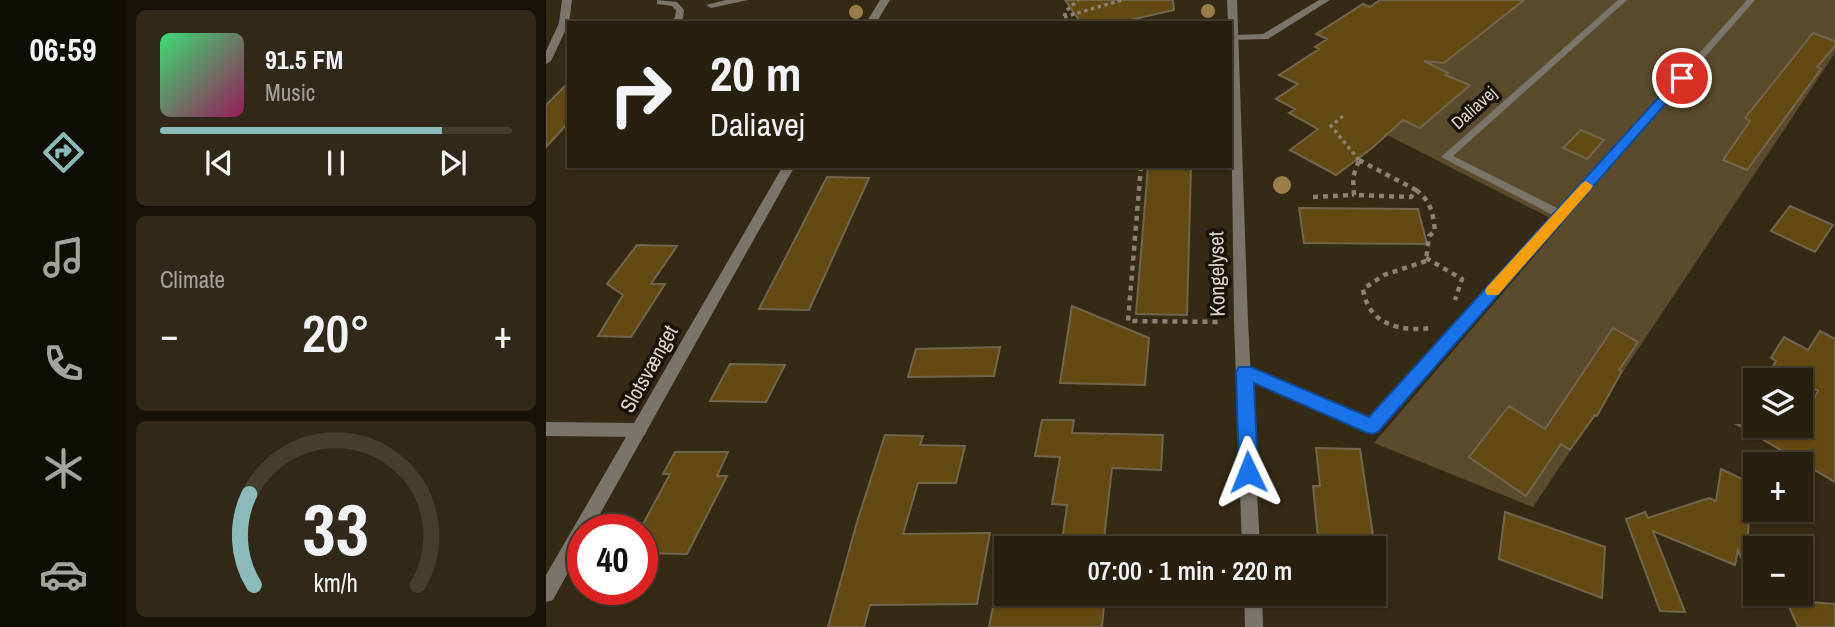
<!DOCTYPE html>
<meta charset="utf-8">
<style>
:root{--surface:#28200f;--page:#302818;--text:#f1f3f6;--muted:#a5a39e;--line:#443e2f;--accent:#8bbbb9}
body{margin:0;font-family:"Archivo Narrow",sans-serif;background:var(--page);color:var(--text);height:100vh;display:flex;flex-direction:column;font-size:26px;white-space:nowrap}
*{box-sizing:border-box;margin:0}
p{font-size:23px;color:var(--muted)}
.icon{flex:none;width:38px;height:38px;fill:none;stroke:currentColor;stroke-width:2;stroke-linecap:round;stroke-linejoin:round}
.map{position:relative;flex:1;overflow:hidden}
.panel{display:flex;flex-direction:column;gap:10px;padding:10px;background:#161208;width:420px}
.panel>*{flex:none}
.guide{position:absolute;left:21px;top:21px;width:665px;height:147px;border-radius:0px;box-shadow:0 2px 5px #0004,0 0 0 2px var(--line);background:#28200f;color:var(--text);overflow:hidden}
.fabs{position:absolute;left:1197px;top:368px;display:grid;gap:14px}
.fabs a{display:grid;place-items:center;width:70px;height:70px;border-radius:0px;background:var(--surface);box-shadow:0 2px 5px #0004,0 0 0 2px var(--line);font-size:35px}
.speed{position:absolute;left:21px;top:514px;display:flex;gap:14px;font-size:35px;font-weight:700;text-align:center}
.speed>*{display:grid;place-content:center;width:91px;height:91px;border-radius:50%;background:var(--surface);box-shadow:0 2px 5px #0004,0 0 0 2px var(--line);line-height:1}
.speed .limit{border:10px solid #d22;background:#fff;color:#111}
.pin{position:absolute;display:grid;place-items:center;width:60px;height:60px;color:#fff;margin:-30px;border:4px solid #fff;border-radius:50%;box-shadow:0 2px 7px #0007}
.me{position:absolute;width:77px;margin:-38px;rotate:358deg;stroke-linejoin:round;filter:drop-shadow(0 0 5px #0008)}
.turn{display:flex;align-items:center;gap:24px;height:147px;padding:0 28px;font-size:32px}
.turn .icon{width:91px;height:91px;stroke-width:2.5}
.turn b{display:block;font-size:49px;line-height:60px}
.big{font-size:52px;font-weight:600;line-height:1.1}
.panel .widget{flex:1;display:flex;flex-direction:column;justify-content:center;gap:10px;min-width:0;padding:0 24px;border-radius:10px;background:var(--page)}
.panel .dial{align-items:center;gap:0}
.dial svg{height:182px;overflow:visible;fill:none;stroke:var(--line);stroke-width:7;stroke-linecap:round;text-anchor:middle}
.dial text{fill:var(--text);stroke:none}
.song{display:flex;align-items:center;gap:21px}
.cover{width:84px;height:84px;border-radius:10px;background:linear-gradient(135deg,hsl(140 70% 55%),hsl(330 70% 35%))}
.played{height:7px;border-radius:4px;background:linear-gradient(90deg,var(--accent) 80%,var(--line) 80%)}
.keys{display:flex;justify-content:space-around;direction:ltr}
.heat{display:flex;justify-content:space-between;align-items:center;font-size:38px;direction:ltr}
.trip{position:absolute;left:448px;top:536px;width:392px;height:70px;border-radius:0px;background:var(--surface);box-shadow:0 2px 5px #0004,0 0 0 2px var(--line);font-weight:600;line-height:70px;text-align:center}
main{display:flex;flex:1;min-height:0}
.menu{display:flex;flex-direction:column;width:126px;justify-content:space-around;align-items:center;background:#100d06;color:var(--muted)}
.menu .icon{width:49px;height:49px}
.menu .active{color:var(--accent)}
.menu b{font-size:32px;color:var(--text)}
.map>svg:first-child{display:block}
</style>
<main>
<nav class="menu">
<b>06:59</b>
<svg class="icon active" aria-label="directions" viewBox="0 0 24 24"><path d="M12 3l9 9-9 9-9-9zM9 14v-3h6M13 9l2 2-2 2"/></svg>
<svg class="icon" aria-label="music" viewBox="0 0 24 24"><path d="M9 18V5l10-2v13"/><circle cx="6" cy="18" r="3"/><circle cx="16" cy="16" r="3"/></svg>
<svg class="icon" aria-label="phone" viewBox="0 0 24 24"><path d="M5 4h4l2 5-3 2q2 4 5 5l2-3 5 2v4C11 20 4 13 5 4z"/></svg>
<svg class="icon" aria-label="climate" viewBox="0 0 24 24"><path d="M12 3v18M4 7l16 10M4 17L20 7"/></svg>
<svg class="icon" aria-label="car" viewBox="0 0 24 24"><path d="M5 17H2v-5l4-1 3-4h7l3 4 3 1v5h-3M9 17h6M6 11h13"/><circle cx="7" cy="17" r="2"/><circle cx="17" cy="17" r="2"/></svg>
</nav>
<section class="panel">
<div class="widget">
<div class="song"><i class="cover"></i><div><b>91.5 FM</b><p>Music</p></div></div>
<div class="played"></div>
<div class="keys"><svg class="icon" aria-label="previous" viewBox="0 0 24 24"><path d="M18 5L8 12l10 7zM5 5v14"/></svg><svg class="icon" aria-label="pause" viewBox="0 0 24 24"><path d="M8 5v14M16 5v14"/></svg><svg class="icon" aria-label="next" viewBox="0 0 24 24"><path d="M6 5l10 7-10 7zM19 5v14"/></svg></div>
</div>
<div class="widget"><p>Climate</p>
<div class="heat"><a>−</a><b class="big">20°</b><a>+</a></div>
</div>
<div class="widget dial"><svg viewBox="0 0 100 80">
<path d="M14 69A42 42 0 1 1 86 69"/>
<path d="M14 69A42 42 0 0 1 12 29" stroke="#8bbbb9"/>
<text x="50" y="56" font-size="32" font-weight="700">33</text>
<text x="50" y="72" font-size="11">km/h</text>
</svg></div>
</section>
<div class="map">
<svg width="1289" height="627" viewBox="0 0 1289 627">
<rect width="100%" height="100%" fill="#352a14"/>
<path fill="#5b4b2d" d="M952,0H1289V53L987,507L828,443L1016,224L798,113Z"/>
<path fill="#634a12" stroke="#72654d" stroke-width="2" d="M519,0H627L628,10L571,23H535Z
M834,0H978L898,63L878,61L902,73L899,75L924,85L874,128L857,120L826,148L790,175L744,150L772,129L743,113L749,109L730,99L752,84L733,75L773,49L769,47L781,39L770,34L817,4L824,7Z
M1267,33L1289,41V46L1271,67L1275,69L1201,170L1177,160L1204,121L1199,118Z
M23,82V122L0,147V105Z
M1035,130L1058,140L1041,159L1017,148Z
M602,166H645L641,315L590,314Z
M281,177L323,178L263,310L213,309Z
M1244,206L1287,225L1269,252L1225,231Z
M753,208L872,209L881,244L758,243Z
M91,245L131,246L105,284H119L85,337L52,336L77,295L61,284Z
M526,306L603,338L599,385L514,383Z
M1067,328L1092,342L1073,370L1076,371L1051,416L1049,415L1024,450L1015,444L980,496L923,457L963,406L999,429Z
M1274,331L1289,339V482L1192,425H1255L1272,391L1255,382V380L1226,368L1230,361L1225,358L1238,337L1262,350Z
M454,347L448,376L362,377L370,349Z
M184,364L239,365L220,402L164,401Z
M496,420H528L526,433L617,435L615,470L566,468L557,548H515L521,505L506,504L514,457L489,456Z
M339,435L377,436L374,445L419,446L410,483H372L357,534L444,533L431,604L324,605L318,627H282L311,522Z
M770,448L814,449L829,548H773L767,486H774Z
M129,452H182L171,476H181L141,554L96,553V526L124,474H117Z
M1175,469L1205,483L1200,569L1192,550L1189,565L1107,531L1139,612L1114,611L1080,519L1099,512L1102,518L1163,498L1170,501Z
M959,512L1059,547L1056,598L953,559Z
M508,593H559L556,627H443L448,601L506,603Z
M1237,593H1261L1265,602L1289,604V627H1252Z"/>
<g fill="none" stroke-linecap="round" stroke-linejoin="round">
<path stroke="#8b8271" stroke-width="3.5" stroke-dasharray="3.5 3.5" stroke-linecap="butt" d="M518,17L576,0
M516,23L520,11L532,0
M797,116L785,126L813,160"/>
<path stroke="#8b8271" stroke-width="4.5" stroke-dasharray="5 5" stroke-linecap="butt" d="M813,160L870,190L865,197L808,195L807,177Z
M595,166L582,321L674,322
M870,190C885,201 887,213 889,231L883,236L880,261L838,275L817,289C822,324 853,332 885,328
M767,197L808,195
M880,258L916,279L909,300"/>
<path fill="#7a756a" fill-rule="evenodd" d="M111,0L131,2L138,10L137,18L133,23H124L129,17L130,10L126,6L111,4Z
M1072,0H1081L907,156L1013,209L1201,0H1209L831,430L826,432L821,430L694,376L692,372L694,368L699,367L824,419L1007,215L895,157Z"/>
<path fill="#7a756a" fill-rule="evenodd" d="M16,0H26L23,23L5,61L0,64V51L13,23Z
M180,0H202L165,8L160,5Z
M773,0H784L722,39L684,40L685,36L688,35L717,34Z
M0,422L93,423L99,425L101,430L99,435L93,437L0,436Z"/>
<path fill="#7a756a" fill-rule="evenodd" d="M334,0H344L330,23H320Z
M681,0H691L702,322L714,548H696L688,322L684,23H682Z
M237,166H249L45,530H37V545L7,600L0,602V575Z
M698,593H716L717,627H699Z"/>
</g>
<g fill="#997e49">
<circle cx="662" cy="11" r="7"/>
<circle cx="310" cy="12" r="7"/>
<circle cx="736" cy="185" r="9"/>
</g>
<path fill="#1a73e8" stroke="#114b97" stroke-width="2" d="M1132,76L1142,78L832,432L826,434L819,432L708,383L712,472L709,478L702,481L696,478L693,472L690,372L693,367H705L823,417Z"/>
<path fill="#f59e0b" d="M1040,181L1047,186L1045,189L952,295H941L939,291L941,287L1036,183Z"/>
<g text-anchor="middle" stroke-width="7" stroke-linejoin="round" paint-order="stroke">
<g font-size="18" fill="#ddd6c9" stroke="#19130a">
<text transform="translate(928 108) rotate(-42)" y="6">Daliavej</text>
</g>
<g font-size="21" fill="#ddd6c9" stroke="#19130a">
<text transform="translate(671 274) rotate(-91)" y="7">Kongelyset</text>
<text transform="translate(103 369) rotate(-61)" y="7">Slotsvænget</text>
</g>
</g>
</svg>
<div class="fabs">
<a><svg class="icon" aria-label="layers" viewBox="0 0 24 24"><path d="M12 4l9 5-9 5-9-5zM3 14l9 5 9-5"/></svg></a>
<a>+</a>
<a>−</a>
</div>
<div class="speed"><div class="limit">40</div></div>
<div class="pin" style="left:1136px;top:78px;background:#d93025"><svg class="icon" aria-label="arrive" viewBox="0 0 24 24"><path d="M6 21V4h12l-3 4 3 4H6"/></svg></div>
<svg class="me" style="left:702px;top:472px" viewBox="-20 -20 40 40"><path d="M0-17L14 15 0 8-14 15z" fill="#1a73e8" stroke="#fff" stroke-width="4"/></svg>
<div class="trip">07:00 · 1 min · 220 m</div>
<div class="guide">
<div class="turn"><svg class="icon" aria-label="right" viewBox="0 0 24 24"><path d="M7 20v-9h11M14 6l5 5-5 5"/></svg><div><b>20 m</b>Daliavej</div></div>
</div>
</div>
</main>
